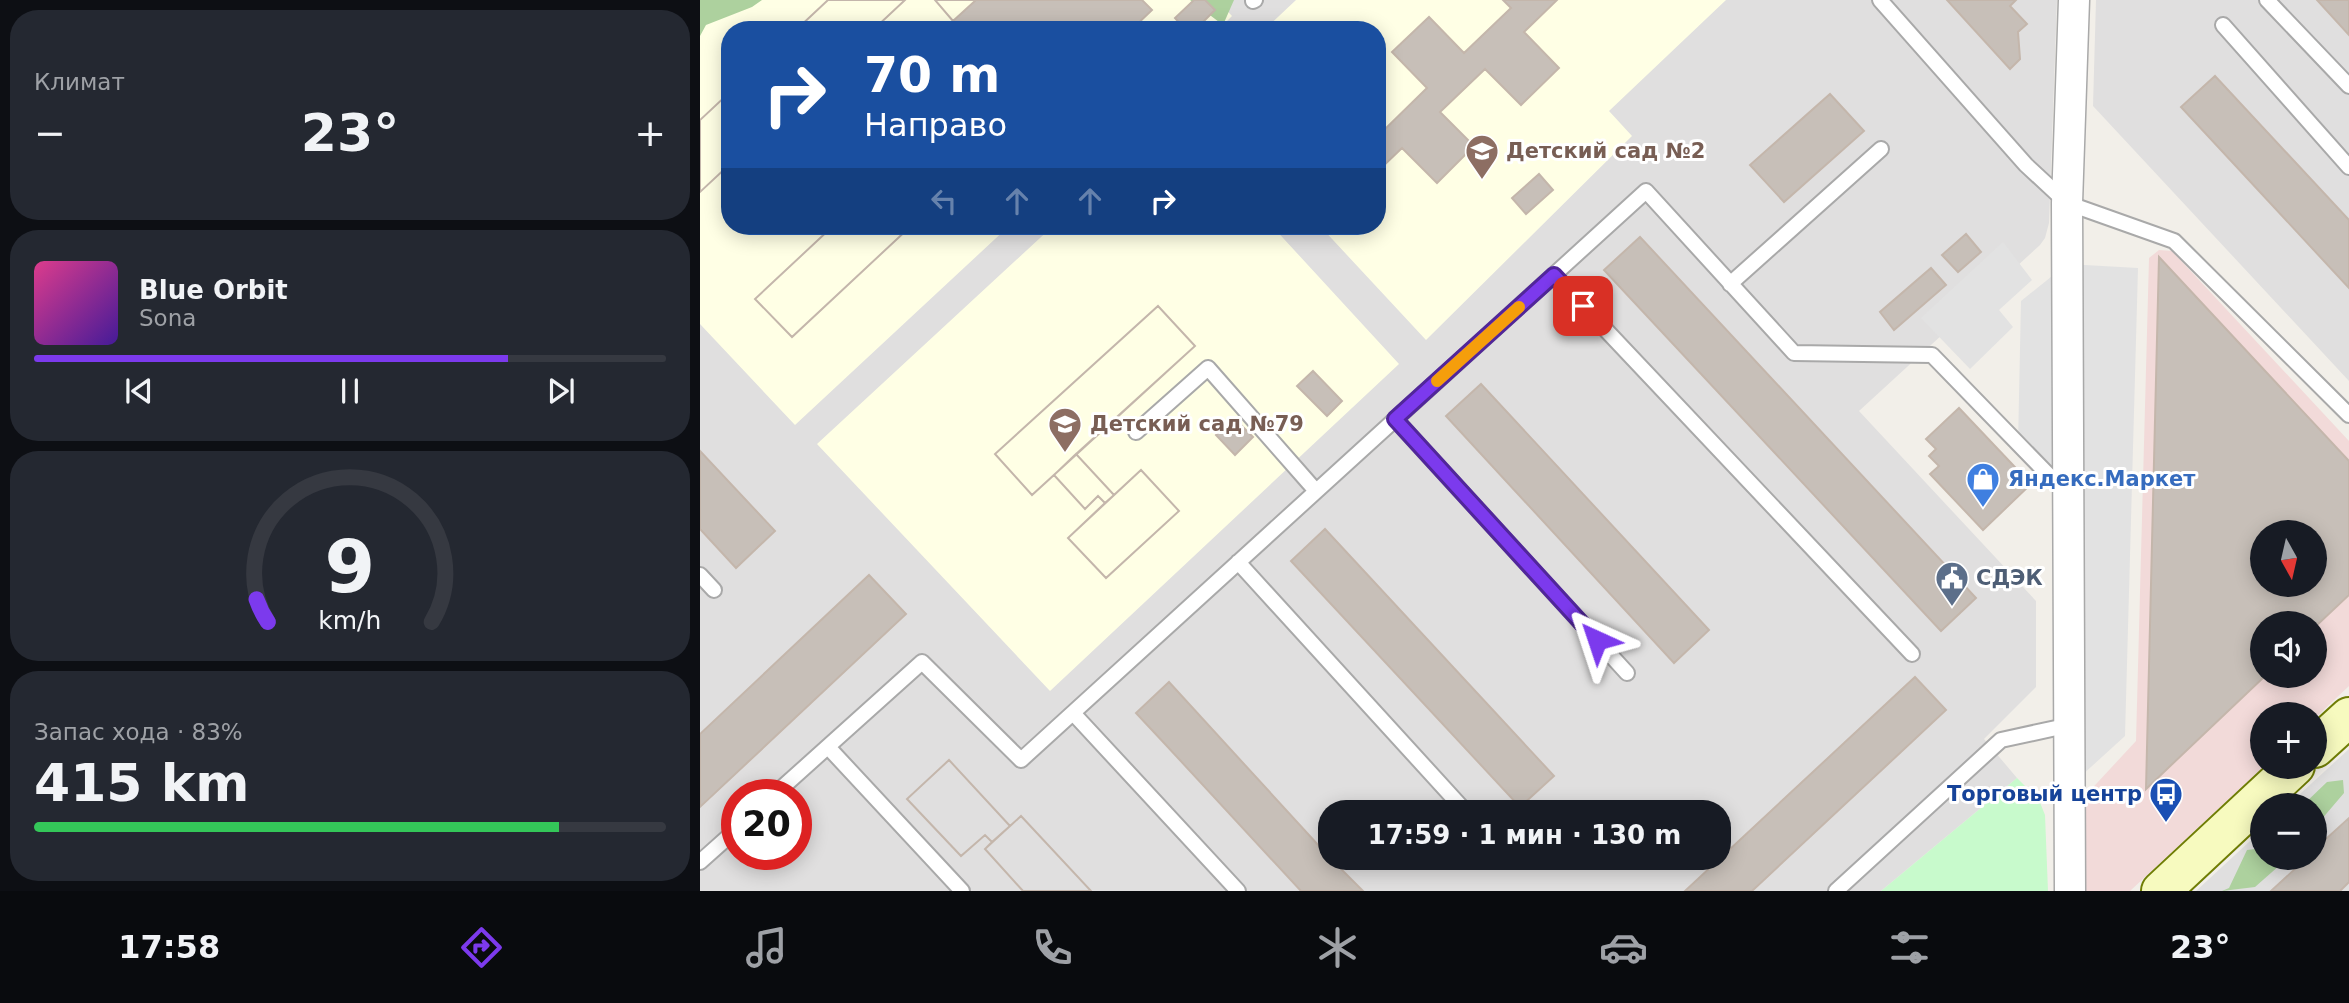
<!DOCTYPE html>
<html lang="ru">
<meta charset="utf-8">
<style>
:root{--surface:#171b24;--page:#242831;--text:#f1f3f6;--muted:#9ea1a6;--line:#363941;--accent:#7c3aed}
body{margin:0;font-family:"DejaVu Sans",sans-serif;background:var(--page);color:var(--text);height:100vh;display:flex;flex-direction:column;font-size:26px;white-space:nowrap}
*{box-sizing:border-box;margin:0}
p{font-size:23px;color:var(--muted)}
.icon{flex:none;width:38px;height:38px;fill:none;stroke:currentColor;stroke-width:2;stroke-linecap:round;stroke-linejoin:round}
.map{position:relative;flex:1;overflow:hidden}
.sheet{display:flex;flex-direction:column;gap:10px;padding:10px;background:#0d0f14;width:700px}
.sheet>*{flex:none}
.top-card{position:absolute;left:21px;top:21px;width:665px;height:214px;border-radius:28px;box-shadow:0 4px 18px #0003;background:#1a4fa0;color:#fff;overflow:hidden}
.needle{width:46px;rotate:172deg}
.fabs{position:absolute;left:1550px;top:520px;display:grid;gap:14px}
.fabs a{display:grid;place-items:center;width:77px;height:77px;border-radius:50%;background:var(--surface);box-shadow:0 4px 18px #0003;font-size:35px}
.speed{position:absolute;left:21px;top:779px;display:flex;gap:14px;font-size:35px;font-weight:700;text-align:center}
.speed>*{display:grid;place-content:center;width:91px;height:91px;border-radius:50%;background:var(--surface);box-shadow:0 4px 18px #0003;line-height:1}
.speed .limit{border:10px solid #d22;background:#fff;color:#111}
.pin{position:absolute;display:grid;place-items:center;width:60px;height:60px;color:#fff;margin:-30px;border-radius:14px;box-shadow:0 4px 10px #0006}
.me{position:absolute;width:77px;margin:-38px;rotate:318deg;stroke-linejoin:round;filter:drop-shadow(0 0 5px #0008)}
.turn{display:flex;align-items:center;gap:24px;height:147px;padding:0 28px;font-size:32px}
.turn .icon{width:91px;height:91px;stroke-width:2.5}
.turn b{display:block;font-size:49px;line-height:60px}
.lanes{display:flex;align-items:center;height:66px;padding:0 28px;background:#0003;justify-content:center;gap:35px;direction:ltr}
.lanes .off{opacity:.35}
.big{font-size:52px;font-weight:600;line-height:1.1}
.sheet .tile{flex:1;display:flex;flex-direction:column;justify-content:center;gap:10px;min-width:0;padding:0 24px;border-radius:28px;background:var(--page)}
.sheet .dial{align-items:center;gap:0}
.dial svg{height:182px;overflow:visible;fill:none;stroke:var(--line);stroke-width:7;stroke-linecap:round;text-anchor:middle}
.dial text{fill:var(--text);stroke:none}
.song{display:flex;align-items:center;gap:21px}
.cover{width:84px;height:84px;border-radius:10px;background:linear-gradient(135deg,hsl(330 70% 55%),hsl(260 70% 35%))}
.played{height:7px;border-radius:4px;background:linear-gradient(90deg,var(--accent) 75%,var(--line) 75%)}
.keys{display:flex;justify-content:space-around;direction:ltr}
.heat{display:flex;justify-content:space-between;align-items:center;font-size:38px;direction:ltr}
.charge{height:10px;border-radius:5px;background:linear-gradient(90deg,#34c759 83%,var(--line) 0)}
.trip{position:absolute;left:618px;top:800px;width:413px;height:70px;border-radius:28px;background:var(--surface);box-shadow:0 4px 18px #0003;font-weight:600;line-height:70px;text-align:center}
.menu{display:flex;height:112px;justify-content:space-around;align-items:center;background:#090b0e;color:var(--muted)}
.menu .icon{width:49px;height:49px}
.menu .selected{color:var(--accent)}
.menu b{font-size:32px;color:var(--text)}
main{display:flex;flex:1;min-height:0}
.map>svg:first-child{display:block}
</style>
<main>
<section class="sheet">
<div class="tile"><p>Климат</p>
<div class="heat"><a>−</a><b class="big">23°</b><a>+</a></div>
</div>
<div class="tile">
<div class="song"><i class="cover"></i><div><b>Blue Orbit</b><p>Sona</p></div></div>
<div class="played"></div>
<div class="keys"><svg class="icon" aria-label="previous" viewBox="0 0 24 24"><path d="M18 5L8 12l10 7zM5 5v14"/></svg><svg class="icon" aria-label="pause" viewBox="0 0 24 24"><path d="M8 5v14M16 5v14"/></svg><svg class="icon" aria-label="next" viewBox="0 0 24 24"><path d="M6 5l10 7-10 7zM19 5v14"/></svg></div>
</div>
<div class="tile dial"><svg viewBox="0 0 100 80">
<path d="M14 69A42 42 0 1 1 86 69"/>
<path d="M14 69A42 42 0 0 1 9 59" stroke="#7c3aed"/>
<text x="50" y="56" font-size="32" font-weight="700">9</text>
<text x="50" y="72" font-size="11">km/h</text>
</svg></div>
<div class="tile"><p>Запас хода · 83%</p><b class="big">415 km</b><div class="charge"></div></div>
</section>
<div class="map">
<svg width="1649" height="891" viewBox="0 0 1649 891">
<rect width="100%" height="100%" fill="#f2efe9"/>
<path fill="#e0dfdf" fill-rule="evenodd" d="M0,0H1357L1349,223L1345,238L1340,245L1159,411L1336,601V687L1284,739L1317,778L1181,891H0ZM30,30H677V226H30ZM37,794H96V854H37ZM630,812H1018V858H630Z
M1396,0H1649V381L1393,106Z
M1649,749V891H1496L1563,829V858H1615V805H1588Z"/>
<path fill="#f2dad9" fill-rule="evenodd" d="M1459,250L1472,251L1649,441V686L1615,718V714H1563V767L1430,891H1378L1384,797L1436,741L1449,258ZM1563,532H1615V584H1563ZM1563,623H1615V676H1563Z"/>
<path fill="#ffffe5" d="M0,0H517L532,16L518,30H30V226H309L95,425L0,324Z
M596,0H1026L909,111L932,136L726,340L620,226H677V30H564Z
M353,226H572L699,364L350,691L117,444Z"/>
<path fill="#add19e" d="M0,0H62L52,7L6,25L0,36Z
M490,0H534L523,25Z
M1643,780L1644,793L1615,827V805H1603L1627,782Z
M1563,848V858H1581L1580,865L1555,887L1522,891L1529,888L1547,850Z"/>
<path fill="#c8facc" d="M1317,778L1339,800L1345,815L1348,891H1181Z"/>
<path fill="#e2e2e2" d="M1303,242L1332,280L1299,310L1313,327L1270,369L1221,318Z
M1367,264L1438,268L1425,736L1369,787L1368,496L1318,444L1321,301Z"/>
<path fill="#c7bfb8" stroke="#c4b6ab" stroke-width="2" fill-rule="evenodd" d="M128,0H205L173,30H96Z
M128,0H205L173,30H96Z
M235,0H276L253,21Z
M235,0H276L253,21Z
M276,0H442L452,10L431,30H262L253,21Z
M494,0H505L515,10L495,30H486L475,18Z
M803,0H857L824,32L859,68L821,105L785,69L740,112L774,146L737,183L702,148L677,172V131L680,134L727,88L692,52L729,17L764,53L811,8Z
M1247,0H1316L1310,6L1327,24L1318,32L1320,59L1310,69Z
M1617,0H1649V35Z
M1515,76L1649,220V288L1481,107Z
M30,92V164L0,192V120Z
M30,92V164L0,192V120Z
M1130,94L1164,131L1084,202L1050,165Z
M839,174L853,190L826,214L812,198Z
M133,226H211L92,337L55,299Z
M133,226H211L92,337L55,299Z
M1266,234L1281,252L1258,272L1242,255Z
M940,237L1276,598L1241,631L904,270Z
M1459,257L1649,461V595L1615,627V623H1563V676H1565L1446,789ZM1563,532H1615V584H1563Z
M1231,268L1246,285L1194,330L1180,312Z
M458,306L495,346L376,454L414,495L441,470L479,511L406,578L368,538L405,503L398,496L385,509L354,475L332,495L295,454Z
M458,306L495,346L332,495L295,454Z
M613,371L642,401L627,416L597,386Z
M781,384L1009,630L974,663L746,416Z
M1259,408L1331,484L1283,530L1230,474L1239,466L1229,456L1236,449L1226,439Z
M534,418L553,437L535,455L516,435Z
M0,451L75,531L36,568L0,529Z
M376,454L414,495L405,503L398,496L385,509L354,475Z
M441,470L479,511L406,578L368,538Z
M625,529L854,776L820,807L591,561Z
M169,575L206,614L0,807V734Z
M1215,677L1246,710L1052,891H985Z
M469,682L630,858L663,891H601L465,744L436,713Z
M249,760L310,826L321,816L391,891H323L285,849L292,842L285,835L261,856L207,799Z
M249,760L310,826L292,842L285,835L261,856L207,799Z
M321,816L391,891H323L285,849Z
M1649,818V882L1640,891H1571L1607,858H1615V849Z"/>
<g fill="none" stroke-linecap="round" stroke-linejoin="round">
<defs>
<path id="service" d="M1180,0L1326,165L1367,203L1474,241L1649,415
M1567,0L1649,86
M553,1L555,0
M1523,25L1649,167
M854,275L1212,654
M1030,284L1181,149
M695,419L927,673
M436,432L508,368L616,491
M538,562L766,812
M0,575L14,590
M373,713L538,891
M128,747L262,891
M75,794L222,662L321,760L946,191L1094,353L1232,355L1366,493
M0,862L37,829
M1136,891L1301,740L1370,725"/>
<path id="minor" d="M1370,891L1367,203L1374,0"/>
<path id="secondary" d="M1615,748L1649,717
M1461,891L1595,766"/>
</defs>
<use href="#service" stroke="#a9a9a9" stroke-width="18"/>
<use href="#minor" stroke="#a9a9a9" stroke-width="33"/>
<use href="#secondary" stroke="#707d05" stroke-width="42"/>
<use href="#service" stroke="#fff" stroke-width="14"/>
<use href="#minor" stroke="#fff" stroke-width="30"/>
<use href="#secondary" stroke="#f7fabf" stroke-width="38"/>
</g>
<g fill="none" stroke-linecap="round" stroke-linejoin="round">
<defs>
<path id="route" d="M883,306L854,275L695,419L897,640"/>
</defs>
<use href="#route" stroke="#51269a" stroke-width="18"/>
<use href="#route" stroke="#7c3aed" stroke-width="12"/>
<path stroke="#f59e0b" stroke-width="12" d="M737,381L819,307"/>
</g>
<defs>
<symbol id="school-pin" viewBox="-11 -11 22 30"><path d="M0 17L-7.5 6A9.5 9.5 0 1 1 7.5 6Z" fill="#8d6e63" stroke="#fff"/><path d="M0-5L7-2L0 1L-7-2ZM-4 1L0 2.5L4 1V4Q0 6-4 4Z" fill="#fff"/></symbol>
<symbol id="shop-pin" viewBox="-11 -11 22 30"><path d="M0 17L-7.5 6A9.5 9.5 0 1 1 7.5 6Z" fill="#3f7fe0" stroke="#fff"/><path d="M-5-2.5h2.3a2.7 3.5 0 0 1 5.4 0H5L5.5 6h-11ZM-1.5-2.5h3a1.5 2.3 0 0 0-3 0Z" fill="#fff"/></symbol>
<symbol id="civic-pin" viewBox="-11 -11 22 30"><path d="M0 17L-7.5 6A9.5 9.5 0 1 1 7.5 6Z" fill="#5c6f8a" stroke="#fff"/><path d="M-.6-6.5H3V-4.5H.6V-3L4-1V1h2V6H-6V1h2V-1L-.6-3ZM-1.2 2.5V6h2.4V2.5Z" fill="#fff"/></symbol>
<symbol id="bus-pin" viewBox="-11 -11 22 30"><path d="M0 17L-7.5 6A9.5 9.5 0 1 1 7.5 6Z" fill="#1a4fb4" stroke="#fff"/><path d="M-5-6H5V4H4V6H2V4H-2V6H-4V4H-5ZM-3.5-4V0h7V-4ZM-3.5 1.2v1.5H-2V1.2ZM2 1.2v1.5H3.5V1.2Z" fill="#fff"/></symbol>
</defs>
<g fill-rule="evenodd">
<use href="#school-pin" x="763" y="132" width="38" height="52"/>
<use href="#school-pin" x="346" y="405" width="38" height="52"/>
<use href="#shop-pin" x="1264" y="460" width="38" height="52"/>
<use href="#civic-pin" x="1233" y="559" width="38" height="52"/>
<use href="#bus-pin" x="1447" y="775" width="38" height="52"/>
</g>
<g text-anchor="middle" stroke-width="6" stroke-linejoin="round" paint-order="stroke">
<g font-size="21" font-weight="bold" fill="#785e54" stroke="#fff" text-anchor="start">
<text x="806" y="158">Детский сад №2</text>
<text x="390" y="431">Детский сад №79</text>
</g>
<g font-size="21" font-weight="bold" fill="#366cbe" stroke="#fff" text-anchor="start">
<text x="1308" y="486">Яндекс.Маркет</text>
</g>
<g font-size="21" font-weight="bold" fill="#4e5e75" stroke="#fff" text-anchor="start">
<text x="1276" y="585">СДЭК</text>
</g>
<g font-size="21" font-weight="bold" fill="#164399" stroke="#fff" text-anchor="end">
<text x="1442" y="801">Торговый центр</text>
</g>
</g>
</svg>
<div class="fabs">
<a><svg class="needle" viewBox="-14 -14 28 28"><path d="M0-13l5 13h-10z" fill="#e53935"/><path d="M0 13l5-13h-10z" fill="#9ea1a6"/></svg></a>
<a><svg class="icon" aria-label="sound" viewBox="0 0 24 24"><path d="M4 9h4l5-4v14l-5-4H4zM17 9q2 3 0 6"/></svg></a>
<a>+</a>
<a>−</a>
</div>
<div class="speed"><div class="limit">20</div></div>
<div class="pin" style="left:883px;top:306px;background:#d93025"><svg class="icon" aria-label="arrive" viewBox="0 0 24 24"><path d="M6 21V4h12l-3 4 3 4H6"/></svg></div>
<svg class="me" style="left:897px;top:640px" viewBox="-20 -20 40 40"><path d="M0-17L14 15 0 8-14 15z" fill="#7c3aed" stroke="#fff" stroke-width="4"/></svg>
<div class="trip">17:59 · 1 мин · 130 m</div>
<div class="top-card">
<div class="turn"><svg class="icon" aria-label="right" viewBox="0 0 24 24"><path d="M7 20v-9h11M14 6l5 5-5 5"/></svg><div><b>70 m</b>Направо</div></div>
<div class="lanes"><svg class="icon off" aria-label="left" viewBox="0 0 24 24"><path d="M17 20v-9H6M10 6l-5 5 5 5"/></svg><svg class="icon off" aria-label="ahead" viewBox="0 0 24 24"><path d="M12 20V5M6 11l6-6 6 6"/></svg><svg class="icon off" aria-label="ahead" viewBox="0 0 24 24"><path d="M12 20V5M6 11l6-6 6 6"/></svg><svg class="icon" aria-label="right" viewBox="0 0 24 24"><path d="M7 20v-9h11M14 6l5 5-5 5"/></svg></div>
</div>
</div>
</main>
<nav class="menu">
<b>17:58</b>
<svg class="icon selected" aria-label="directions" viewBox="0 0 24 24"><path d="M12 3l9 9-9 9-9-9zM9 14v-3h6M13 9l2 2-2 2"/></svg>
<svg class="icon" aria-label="music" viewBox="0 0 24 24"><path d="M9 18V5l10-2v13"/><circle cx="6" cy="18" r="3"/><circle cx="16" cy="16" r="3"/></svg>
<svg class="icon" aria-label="phone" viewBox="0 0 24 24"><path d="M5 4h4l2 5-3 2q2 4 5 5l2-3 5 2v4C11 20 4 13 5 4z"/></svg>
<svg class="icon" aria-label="climate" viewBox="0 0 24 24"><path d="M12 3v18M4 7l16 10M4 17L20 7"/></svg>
<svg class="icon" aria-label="car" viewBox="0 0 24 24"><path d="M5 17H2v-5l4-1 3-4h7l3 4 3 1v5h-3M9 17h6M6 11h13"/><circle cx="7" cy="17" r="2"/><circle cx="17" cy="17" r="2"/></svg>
<svg class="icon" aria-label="filters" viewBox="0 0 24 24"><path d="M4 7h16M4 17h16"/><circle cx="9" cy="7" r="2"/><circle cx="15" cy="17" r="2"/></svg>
<b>23°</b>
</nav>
